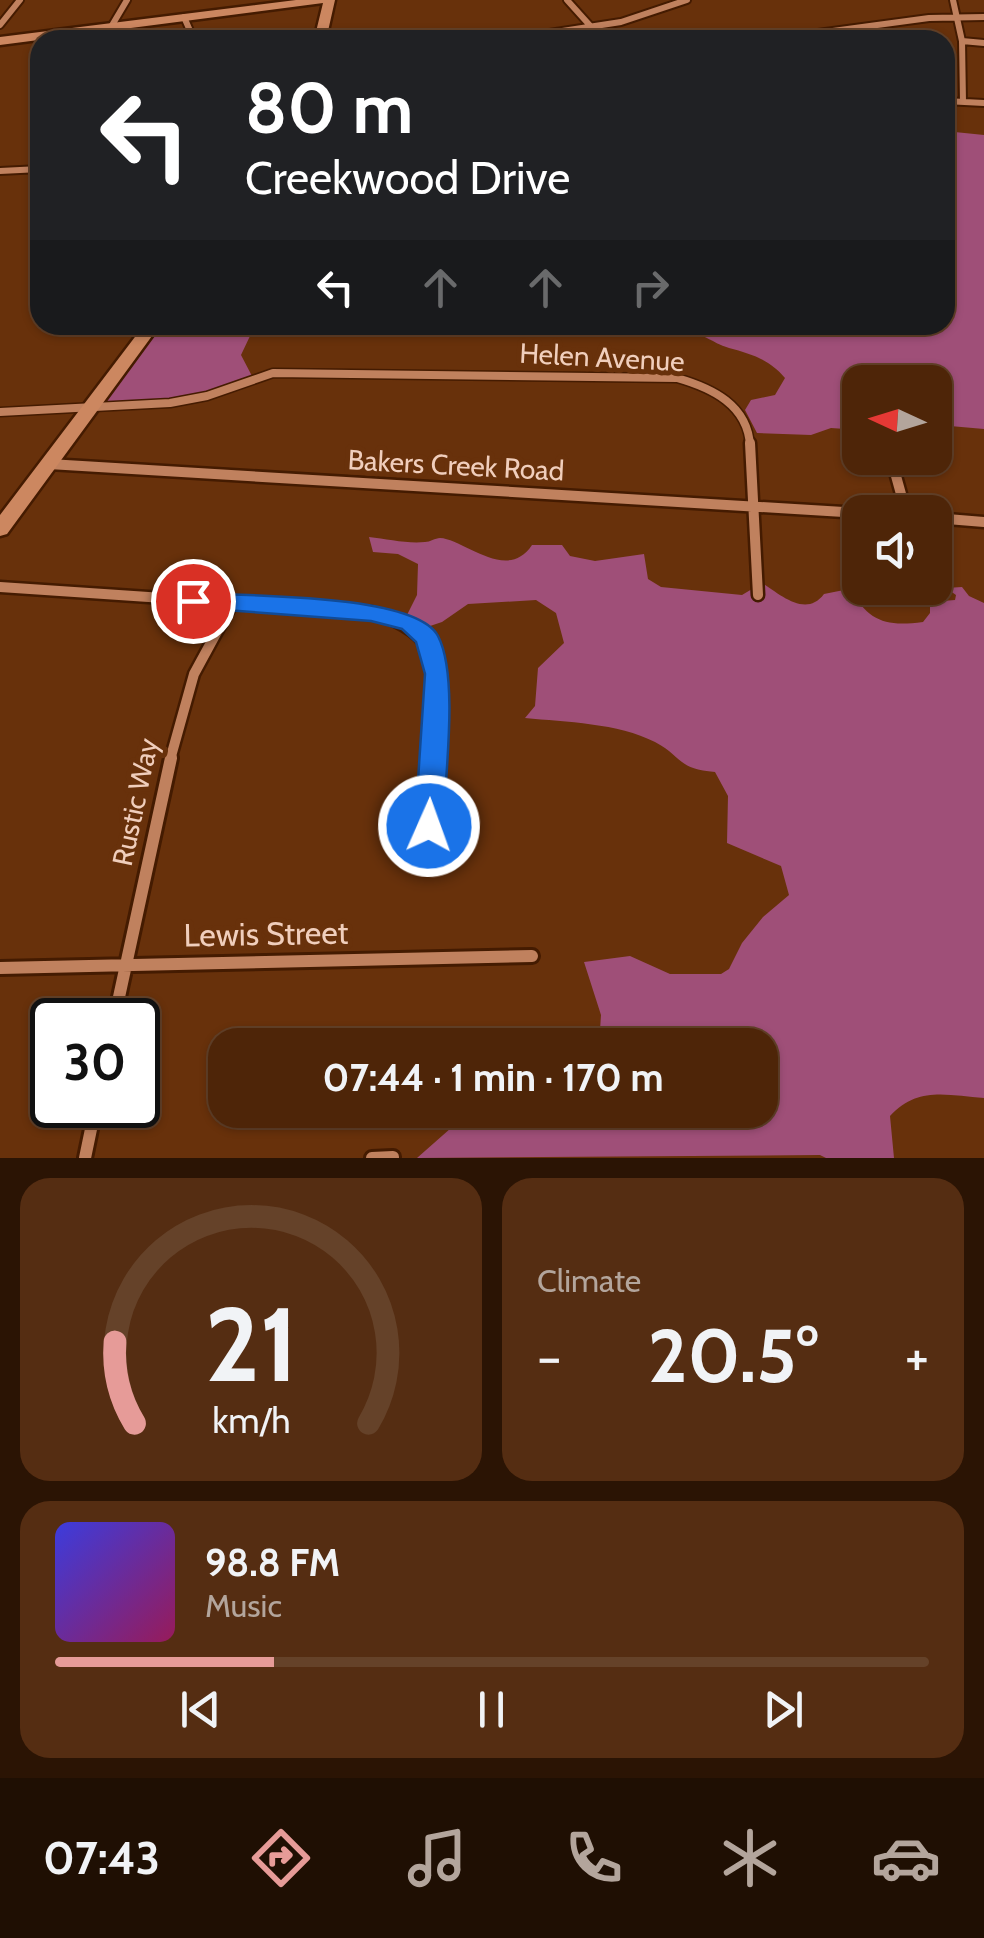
<!DOCTYPE html>
<meta charset="utf-8">
<style>
:root{--surface:#4e2508;--page:#552d12;--text:#f1f3f6;--muted:#b3a59c;--line:#654229;--accent:#e69b98}
body{margin:0;font-family:Cabin,sans-serif;background:var(--page);color:var(--text);height:100vh;display:flex;flex-direction:column;font-size:38px;white-space:nowrap}
*{box-sizing:border-box;margin:0}
p{font-size:32px;color:var(--muted)}
.icon{flex:none;width:55px;height:55px;fill:none;stroke:currentColor;stroke-width:2;stroke-linecap:round;stroke-linejoin:round}
.map{position:relative;height:1158px;overflow:hidden}
.panel{display:flex;flex-direction:column;gap:20px;padding:20px;background:#2b1404;flex:1}
.panel>*{flex:none}
.banner{position:absolute;left:30px;top:30px;width:925px;height:305px;border-radius:30px;box-shadow:0 2px 8px #0004,0 0 0 2px var(--line);background:#202124;color:#fff;overflow:hidden}
.needle{width:65px;rotate:274deg}
.fabs{position:absolute;left:842px;top:365px;display:grid;gap:20px}
.fabs a{display:grid;place-items:center;width:110px;height:110px;border-radius:20px;background:var(--surface);box-shadow:0 2px 8px #0004,0 0 0 2px var(--line);font-size:50px}
.speed{position:absolute;left:30px;top:998px;display:flex;gap:20px;font-size:50px;font-weight:700;text-align:center}
.speed>*{display:grid;place-content:center;width:130px;height:130px;border-radius:50%;background:var(--surface);box-shadow:0 2px 8px #0004,0 0 0 2px var(--line);line-height:1}
.speed .limit{border:5px solid #111;border-radius:15px;background:#fff;color:#111}
.pin{position:absolute;display:grid;place-items:center;width:85px;height:85px;color:#fff;margin:-42px;border:5px solid #fff;border-radius:50%;box-shadow:0 2px 10px #0007}
.me{position:absolute;width:110px;margin:-55px;rotate:2deg;stroke-linejoin:round;filter:drop-shadow(0 0 8px #0008)}
.turn{display:flex;align-items:center;gap:35px;height:210px;padding:0 50px;font-size:45px}
.turn .icon{width:130px;height:130px;stroke-width:2.5}
.turn b{display:block;font-size:70px;line-height:85px}
.lanes{display:flex;align-items:center;height:95px;padding:0 50px;background:#0003;justify-content:center;gap:50px;direction:ltr}
.lanes .off{opacity:.35}
.big{font-size:75px;font-weight:700;line-height:1.1}
.panel .widget{flex:1;display:flex;flex-direction:column;justify-content:center;gap:15px;min-width:0;padding:0 35px;border-radius:30px;background:var(--page)}
.panel .dial{align-items:center;gap:0}
.dial svg{height:260px;overflow:visible;fill:none;stroke:var(--line);stroke-width:7;stroke-linecap:round;text-anchor:middle}
.dial text{fill:var(--text);stroke:none}
.song{display:flex;align-items:center;gap:30px}
.cover{width:120px;height:120px;border-radius:15px;background:linear-gradient(135deg,hsl(240 70% 55%),hsl(330 70% 35%))}
.played{height:10px;border-radius:5px;background:linear-gradient(90deg,var(--accent) 25%,var(--line) 25%)}
.keys{display:flex;justify-content:space-around;direction:ltr}
.heat{display:flex;justify-content:space-between;align-items:center;font-size:55px;direction:ltr}
.panel .tiles{flex:1;display:grid;gap:20px;grid-template-columns:1fr 1fr}
.widget:last-child{grid-column:span 2}
.trip{position:absolute;left:208px;top:1028px;width:570px;height:100px;border-radius:30px;background:var(--surface);box-shadow:0 2px 8px #0004,0 0 0 2px var(--line);font-weight:700;line-height:100px;text-align:center}
.tab-bar{display:flex;height:160px;justify-content:space-around;align-items:center;background:#1f0f03;color:var(--muted)}
.tab-bar .icon{width:70px;height:70px}
.tab-bar .on{color:var(--accent)}
.tab-bar b{font-size:45px;color:var(--text)}
.map>svg:first-child{display:block}
</style>
<div class="map">
<svg width="984" height="1158" viewBox="0 0 984 1158">
<rect width="100%" height="100%" fill="#68310b"/>
<path fill="#9f4f78" d="M945,131L984,135V429L950,426L935,432V382H860V430L831,428L811,435L757,433L745,410L751,400L775,395L785,378C769,359 751,354 729,348C710,342 709,335 684,332L679,325H945Z
M151,325H596L586,331L546,335H522L513,328L488,326L452,334H371L290,327L259,332L250,336L241,355L253,378L208,399L95,405Z
M369,537C387,539 408,544 425,542C430,542 435,538 440,538C464,539 507,583 532,545H562L570,556L595,561L644,554L648,579L661,587L742,595L762,583C781,595 806,618 824,594L849,589C870,621 884,627 923,622L930,613V602L955,600L956,595L946,588L962,587L969,596L984,603V1098C947,1095 917,1086 890,1116L894,1158H826L820,1155L417,1158L451,1128L458,1110H504C528,1130 560,1128 587,1116L588,1110H760V1045H599L601,1015L584,962L630,956L670,974H721L729,969L742,943L763,917L789,895L781,866L727,843L728,796L715,772C677,769 683,757 655,742C618,723 566,722 525,718L535,706L538,668L564,643L556,613L536,600L468,604L442,622L427,627L407,615L417,595L418,564L398,554L373,552Z"/>
<g fill="none" stroke-linecap="round" stroke-linejoin="round">
<defs>
<path id="street-far3" d="M567,0L603,40
M953,0L962,41L963,102
M184,17L194,40
M0,25L20,0
M111,27L127,0
M504,40L621,22L687,0
M766,40L929,18L984,17
M962,41L984,43
M945,101L984,103
M0,171L40,169"/>
<path id="street-far2" d="M0,412L170,403L207,396L273,373L677,378C712,388 748,405 750,446"/>
<path id="street-far1" d="M750,443L758,595
M891,458L906,512
M49,464L860,513
M935,518L984,522
M0,587L371,612C458,638 436,686 432,760
M170,760L194,674L232,604"/>
<path id="street" d="M429,826L433,758
M0,968L532,956
M114,1020L171,758
M85,1158L96,1105
M372,1158L393,1157"/>
<path id="secondary" d="M296,0H335L326,40H314L323,3L0,45V37Z
M144,325H160L7,534L0,536V515Z"/>
</defs>
<use href="#street-far3" stroke="#441b01" stroke-width="10"/>
<use href="#street-far2" stroke="#441b01" stroke-width="11"/>
<use href="#street-far1" stroke="#441b01" stroke-width="15"/>
<use href="#street" stroke="#441b01" stroke-width="18"/>
<use href="#secondary" stroke="#441b01" stroke-width="5"/>
<use href="#street-far3" stroke="#c0815e" stroke-width="6"/>
<use href="#street-far2" stroke="#c0815e" stroke-width="8"/>
<use href="#street-far1" stroke="#c0815e" stroke-width="10"/>
<use href="#street" stroke="#c0815e" stroke-width="12"/>
<use href="#secondary" fill="#cc8760" fill-rule="evenodd"/>
</g>
<path fill="#1a73e8" stroke="#114b97" stroke-width="2.5" d="M193,593C241,596 415,593 438,636C459,676 445,778 443,826L439,835L429,838L419,835L415,826L425,674L416,642L402,629L371,621L185,607L181,601Z"/>
<g text-anchor="middle" stroke-width="10" stroke-linejoin="round" paint-order="stroke">
<g font-size="28" fill="#f0cebc" stroke="#68310b">
<text transform="translate(602 357) rotate(3)" y="10">Helen Avenue</text>
<text transform="translate(456 465) rotate(3)" y="10">Bakers Creek Road</text>
<text transform="translate(135 802) rotate(-78)" y="10">Rustic Way</text>
</g>
<g font-size="32" fill="#f0cebc" stroke="#68310b">
<text transform="translate(266 934) rotate(-1)" y="11">Lewis Street</text>
</g>
</g>
</svg>
<div class="fabs">
<a><svg class="needle" viewBox="-14 -14 28 28"><path d="M0-13l5 13h-10z" fill="#e53935"/><path d="M0 13l5-13h-10z" fill="#b3a59c"/></svg></a>
<a><svg class="icon" aria-label="sound" viewBox="0 0 24 24"><path d="M4 9h4l5-4v14l-5-4H4zM17 9q2 3 0 6"/></svg></a>
</div>
<div class="speed"><div class="limit">30</div></div>
<div class="pin" style="left:193px;top:601px;background:#d93025"><svg class="icon" aria-label="arrive" viewBox="0 0 24 24"><path d="M6 21V4h12l-3 4 3 4H6"/></svg></div>
<svg class="me" style="left:429px;top:826px" viewBox="-20 -20 40 40"><circle r="17" fill="#1a73e8" stroke="#fff" stroke-width="3"/><path d="M0-11L8 9 0 5-8 9z" fill="#fff"/></svg>
<div class="trip">07:44 · 1 min · 170 m</div>
<div class="banner">
<div class="turn"><svg class="icon" aria-label="left" viewBox="0 0 24 24"><path d="M17 20v-9H6M10 6l-5 5 5 5"/></svg><div><b>80 m</b>Creekwood Drive</div></div>
<div class="lanes"><svg class="icon" aria-label="left" viewBox="0 0 24 24"><path d="M17 20v-9H6M10 6l-5 5 5 5"/></svg><svg class="icon off" aria-label="ahead" viewBox="0 0 24 24"><path d="M12 20V5M6 11l6-6 6 6"/></svg><svg class="icon off" aria-label="ahead" viewBox="0 0 24 24"><path d="M12 20V5M6 11l6-6 6 6"/></svg><svg class="icon off" aria-label="right" viewBox="0 0 24 24"><path d="M7 20v-9h11M14 6l5 5-5 5"/></svg></div>
</div>
</div>
<section class="panel">
<div class="tiles">
<div class="widget dial"><svg viewBox="0 0 100 80">
<path d="M14 69A42 42 0 1 1 86 69"/>
<path d="M14 69A42 42 0 0 1 8 44" stroke="#e69b98"/>
<text x="50" y="56" font-size="32" font-weight="700">21</text>
<text x="50" y="72" font-size="11">km/h</text>
</svg></div>
<div class="widget"><p>Climate</p>
<div class="heat"><a>−</a><b class="big">20.5°</b><a>+</a></div>
</div>
<div class="widget">
<div class="song"><i class="cover"></i><div><b>98.8 FM</b><p>Music</p></div></div>
<div class="played"></div>
<div class="keys"><svg class="icon" aria-label="previous" viewBox="0 0 24 24"><path d="M18 5L8 12l10 7zM5 5v14"/></svg><svg class="icon" aria-label="pause" viewBox="0 0 24 24"><path d="M8 5v14M16 5v14"/></svg><svg class="icon" aria-label="next" viewBox="0 0 24 24"><path d="M6 5l10 7-10 7zM19 5v14"/></svg></div>
</div>
</div>
</section>
<nav class="tab-bar">
<b>07:43</b>
<svg class="icon on" aria-label="directions" viewBox="0 0 24 24"><path d="M12 3l9 9-9 9-9-9zM9 14v-3h6M13 9l2 2-2 2"/></svg>
<svg class="icon" aria-label="music" viewBox="0 0 24 24"><path d="M9 18V5l10-2v13"/><circle cx="6" cy="18" r="3"/><circle cx="16" cy="16" r="3"/></svg>
<svg class="icon" aria-label="phone" viewBox="0 0 24 24"><path d="M5 4h4l2 5-3 2q2 4 5 5l2-3 5 2v4C11 20 4 13 5 4z"/></svg>
<svg class="icon" aria-label="climate" viewBox="0 0 24 24"><path d="M12 3v18M4 7l16 10M4 17L20 7"/></svg>
<svg class="icon" aria-label="car" viewBox="0 0 24 24"><path d="M5 17H2v-5l4-1 3-4h7l3 4 3 1v5h-3M9 17h6M6 11h13"/><circle cx="7" cy="17" r="2"/><circle cx="17" cy="17" r="2"/></svg>
</nav>
